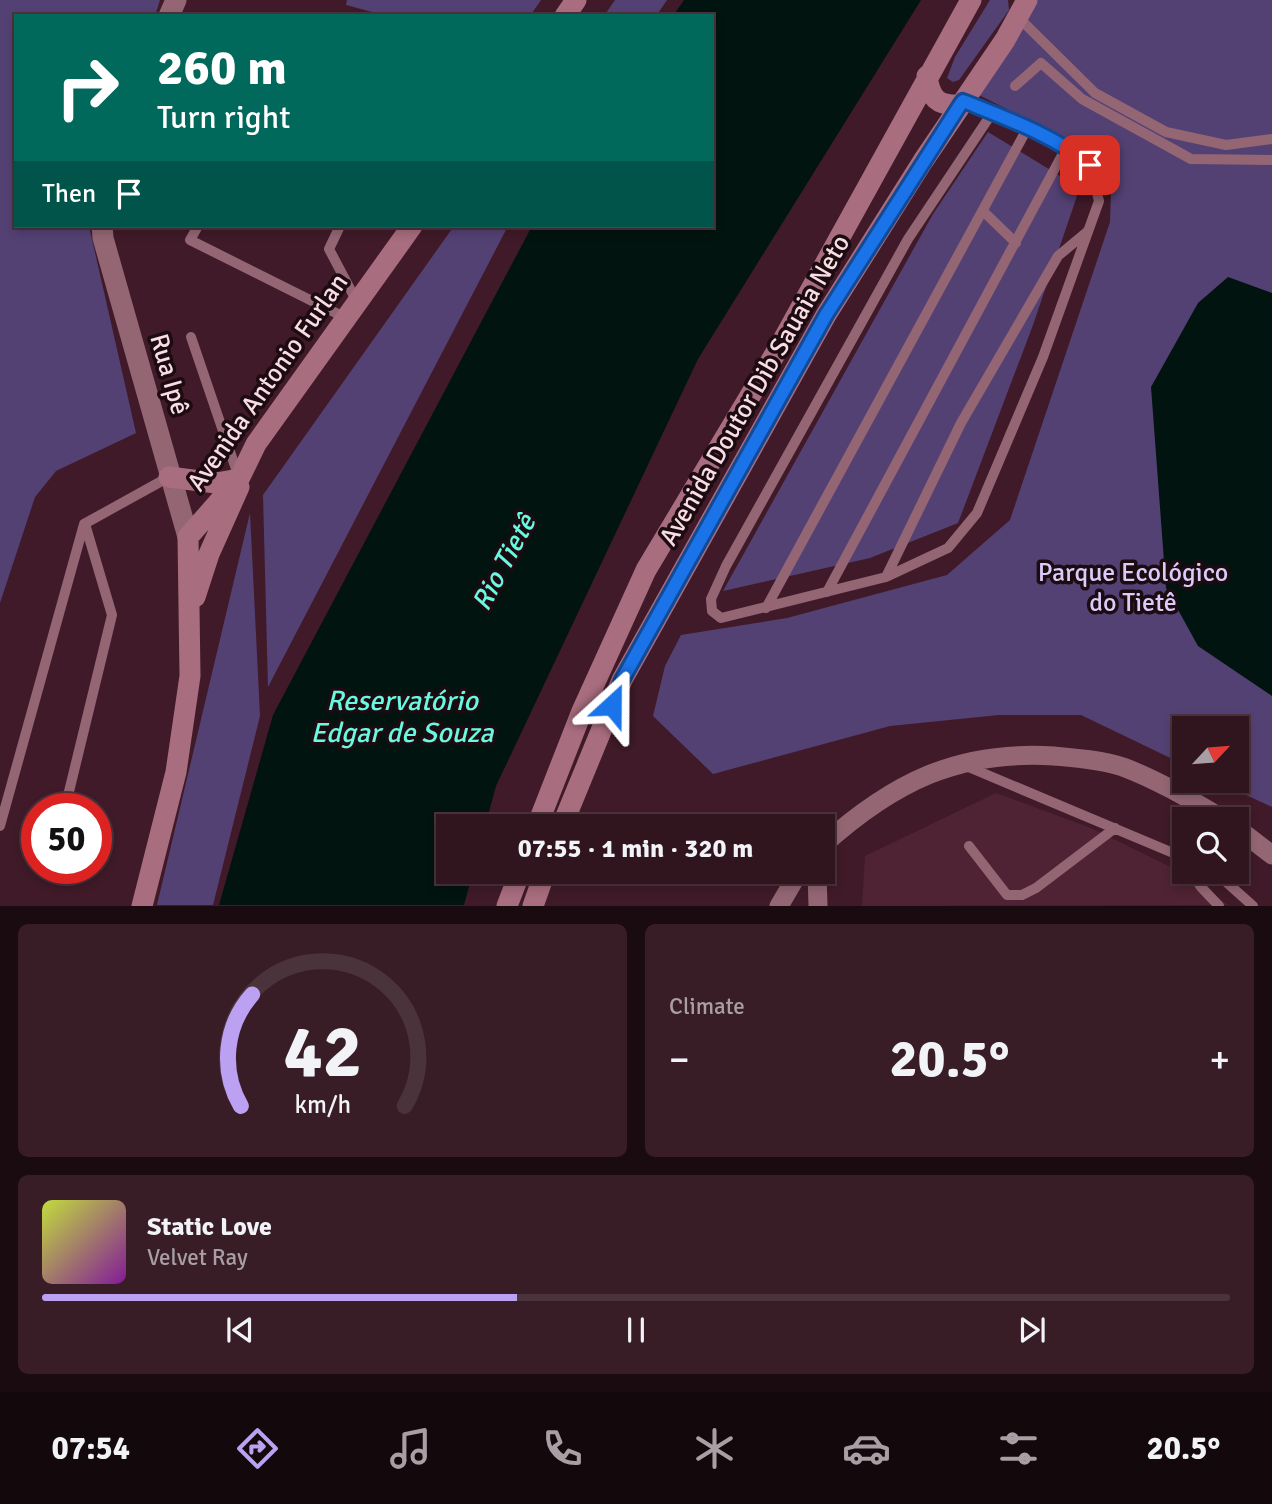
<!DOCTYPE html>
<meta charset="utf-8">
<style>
:root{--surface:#30141e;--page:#381d27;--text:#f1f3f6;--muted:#a89ea4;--line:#4b333c;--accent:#bca0f2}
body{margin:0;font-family:Signika,sans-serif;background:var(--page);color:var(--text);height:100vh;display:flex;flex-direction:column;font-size:26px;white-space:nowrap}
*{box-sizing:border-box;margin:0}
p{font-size:23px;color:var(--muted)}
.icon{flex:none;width:38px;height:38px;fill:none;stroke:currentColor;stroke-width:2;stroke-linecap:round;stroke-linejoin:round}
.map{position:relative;height:906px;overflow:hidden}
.panel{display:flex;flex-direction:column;gap:18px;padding:18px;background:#1a0b10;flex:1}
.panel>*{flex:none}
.guide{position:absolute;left:14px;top:14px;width:700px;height:214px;border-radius:0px;box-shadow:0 4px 10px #0003,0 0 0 2px var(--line);background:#00695c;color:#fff;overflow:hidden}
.needle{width:46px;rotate:64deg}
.tools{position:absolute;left:1172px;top:716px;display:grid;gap:14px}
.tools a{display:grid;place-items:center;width:77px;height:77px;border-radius:0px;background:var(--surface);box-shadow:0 4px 10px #0003,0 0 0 2px var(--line);font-size:35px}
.speed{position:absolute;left:21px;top:793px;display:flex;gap:14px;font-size:35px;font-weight:700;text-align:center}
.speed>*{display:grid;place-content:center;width:91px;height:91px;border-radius:50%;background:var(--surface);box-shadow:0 4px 10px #0003,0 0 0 2px var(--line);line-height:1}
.speed .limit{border:10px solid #d22;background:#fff;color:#111}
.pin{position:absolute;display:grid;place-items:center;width:60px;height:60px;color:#fff;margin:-30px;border-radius:14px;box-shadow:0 4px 10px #0006}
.me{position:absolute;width:77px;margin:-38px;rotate:24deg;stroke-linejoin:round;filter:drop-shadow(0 0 5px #0008)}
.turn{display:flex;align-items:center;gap:24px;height:147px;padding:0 28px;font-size:32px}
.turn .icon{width:91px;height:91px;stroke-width:2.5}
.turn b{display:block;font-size:49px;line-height:60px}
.then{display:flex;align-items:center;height:66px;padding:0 28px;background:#0003;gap:14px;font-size:26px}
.big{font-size:52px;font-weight:700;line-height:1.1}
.panel .card{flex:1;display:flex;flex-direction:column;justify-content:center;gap:10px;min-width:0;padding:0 24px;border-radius:10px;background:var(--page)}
.panel .dial{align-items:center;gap:0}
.dial svg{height:182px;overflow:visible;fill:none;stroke:var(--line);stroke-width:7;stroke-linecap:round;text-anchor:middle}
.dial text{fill:var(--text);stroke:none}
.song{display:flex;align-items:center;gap:21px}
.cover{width:84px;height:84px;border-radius:10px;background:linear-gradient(135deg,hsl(70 70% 55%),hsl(290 70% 35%))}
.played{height:7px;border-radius:4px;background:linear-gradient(90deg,var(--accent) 40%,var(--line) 40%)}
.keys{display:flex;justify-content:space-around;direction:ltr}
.heat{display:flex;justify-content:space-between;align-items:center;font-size:38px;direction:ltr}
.panel .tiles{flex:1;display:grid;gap:18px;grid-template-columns:1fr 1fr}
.card:last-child{grid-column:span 2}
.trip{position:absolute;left:436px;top:814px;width:399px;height:70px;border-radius:0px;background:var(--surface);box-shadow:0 4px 10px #0003,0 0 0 2px var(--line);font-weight:700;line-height:70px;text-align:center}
.tab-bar{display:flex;height:112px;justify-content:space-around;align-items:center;background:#13080c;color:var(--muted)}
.tab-bar .icon{width:49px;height:49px}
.tab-bar .on{color:var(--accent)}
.tab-bar b{font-size:32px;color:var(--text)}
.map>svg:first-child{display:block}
</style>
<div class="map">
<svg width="1272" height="906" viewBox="0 0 1272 906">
<rect width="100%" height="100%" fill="#401a28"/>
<path fill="#4f2333" d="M996,793L1091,828L1189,876L1228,905L862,906L865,856Z"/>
<path fill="#544174" d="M0,0H160L155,16H16V226H89L136,433L56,471L35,497L0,603Z
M347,0H541L530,16H371L372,12L346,5Z
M615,0H667L656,16H604Z
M990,0H1008L1009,10L959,80L953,82L947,78L955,57Z
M1035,0H1272V807L1216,781L1237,780V728H1185V765L1081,715H999L890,726L713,774L653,716L665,666L681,635L787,618L947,575L1010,520L1110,222L1112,162L977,94Z
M988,132L1065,179L1077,196L1033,325L958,523L870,558L723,591L933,214Z
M454,226H508L268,687L263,495Z
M250,513L260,716L213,905H157Z"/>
<path fill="#021410" d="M684,0H921L698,359L496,786L485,826H448V872H473L464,905H219L273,715L532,226H712V16H673Z
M1228,277L1272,293V696L1198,646L1166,588L1151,387L1198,303Z"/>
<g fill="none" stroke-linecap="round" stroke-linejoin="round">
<path stroke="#946674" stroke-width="10" d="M1018,17L1095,93L1166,132L1226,145L1272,139
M1015,86L1041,63L1082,99L1191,159L1272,160
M963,101L1067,146L1090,165L1099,201L1043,357L977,513L948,548L886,577L721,618L712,611L711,599L726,566L908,239L992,113
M984,212L1016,243
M198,226L190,240L346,318
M340,226L329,249L357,302
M191,337L238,475
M886,577L961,423L1058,256L1088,231
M827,592L1067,146
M766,608L1028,127
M966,766L1185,858
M65,808L112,615L85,524
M0,826L84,524L169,477
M969,846L1007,895H1022L1036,888L1115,828
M1191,872L1201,887L1219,906
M1215,872L1253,906"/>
<path stroke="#946674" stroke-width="19" d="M1237,828L1272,855
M822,846C893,782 958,750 1054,756C1076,758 1102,760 1123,767C1158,780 1191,800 1223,819
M817,872L818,906
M779,906L799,872"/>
<path stroke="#946674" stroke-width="21" d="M169,16L176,0
M102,226L103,238L188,537"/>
<path stroke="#a86d7f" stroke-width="21" d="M565,16L576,0
M927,76C930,98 937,106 960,105
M169,477L216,483L239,479
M195,597L209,554L239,487
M537,826L582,711L646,570L778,349L971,0
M562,826L622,680L826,315L923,161L1005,40L1027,0
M142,906L176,772L190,676L188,537L239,479L256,444L412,226
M507,906L520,872
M533,906L545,872"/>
</g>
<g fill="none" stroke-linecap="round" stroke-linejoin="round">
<defs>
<path id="route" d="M612,705L622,680L826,315L960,105L963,101C1008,119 1053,135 1090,165"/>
</defs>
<use href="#route" stroke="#114b97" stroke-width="18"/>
<use href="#route" stroke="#1a73e8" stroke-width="12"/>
</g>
<g text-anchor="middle" stroke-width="7" stroke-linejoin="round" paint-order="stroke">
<g font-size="26" fill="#f8dde4" stroke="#1c0b11">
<text transform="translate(170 374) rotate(74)" y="9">Rua Ipê</text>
<text transform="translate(267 382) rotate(-55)" y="9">Avenida Antonio Furlan</text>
<text transform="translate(754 390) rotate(-60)" y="9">Avenida Doutor Dib Sauaia Neto</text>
</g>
<g font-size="26" fill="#dacbf9" stroke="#1c0b11">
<text x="1133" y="581">Parque Ecológico<tspan x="1133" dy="30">do Tietê</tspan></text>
</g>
<g font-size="28" font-style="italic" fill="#68f9e0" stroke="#1c0b11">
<text transform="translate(503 562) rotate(-62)" y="10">Rio Tietê</text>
<text x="402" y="710">Reservatório<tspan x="402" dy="32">Edgar de Souza</tspan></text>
</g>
</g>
</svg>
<div class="tools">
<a><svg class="needle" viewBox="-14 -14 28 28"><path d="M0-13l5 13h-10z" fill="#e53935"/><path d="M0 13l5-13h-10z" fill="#a89ea4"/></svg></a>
<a><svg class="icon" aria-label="search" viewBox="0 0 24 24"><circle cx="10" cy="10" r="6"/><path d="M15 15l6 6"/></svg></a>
</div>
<div class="speed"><div class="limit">50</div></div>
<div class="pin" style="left:1090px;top:165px;background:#d93025"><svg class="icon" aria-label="arrive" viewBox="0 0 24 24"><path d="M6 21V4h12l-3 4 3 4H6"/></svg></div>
<svg class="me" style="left:612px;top:705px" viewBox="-20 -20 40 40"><path d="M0-17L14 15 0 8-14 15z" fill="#1a73e8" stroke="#fff" stroke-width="4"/></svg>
<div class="trip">07:55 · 1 min · 320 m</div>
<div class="guide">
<div class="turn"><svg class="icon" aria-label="right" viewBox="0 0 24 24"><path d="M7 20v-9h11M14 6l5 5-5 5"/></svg><div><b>260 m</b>Turn right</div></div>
<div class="then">Then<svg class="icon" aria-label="arrive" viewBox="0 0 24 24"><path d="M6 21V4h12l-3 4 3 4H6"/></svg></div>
</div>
</div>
<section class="panel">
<div class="tiles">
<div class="card dial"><svg viewBox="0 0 100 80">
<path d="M14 69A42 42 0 1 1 86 69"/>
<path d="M14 69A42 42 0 0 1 19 20" stroke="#bca0f2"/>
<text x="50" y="56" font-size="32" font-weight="700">42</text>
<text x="50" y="72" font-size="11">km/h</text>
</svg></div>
<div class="card"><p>Climate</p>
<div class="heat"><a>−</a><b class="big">20.5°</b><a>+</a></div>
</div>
<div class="card">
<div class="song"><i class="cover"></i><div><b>Static Love</b><p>Velvet Ray</p></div></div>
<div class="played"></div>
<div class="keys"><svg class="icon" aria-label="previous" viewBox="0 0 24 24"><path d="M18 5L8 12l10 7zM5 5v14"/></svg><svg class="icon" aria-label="pause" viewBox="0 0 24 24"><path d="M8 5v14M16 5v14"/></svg><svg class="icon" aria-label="next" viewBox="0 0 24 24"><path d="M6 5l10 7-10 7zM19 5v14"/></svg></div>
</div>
</div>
</section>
<nav class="tab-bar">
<b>07:54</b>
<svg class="icon on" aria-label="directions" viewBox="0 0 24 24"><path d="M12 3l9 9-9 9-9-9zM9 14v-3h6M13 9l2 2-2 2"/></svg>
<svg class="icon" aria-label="music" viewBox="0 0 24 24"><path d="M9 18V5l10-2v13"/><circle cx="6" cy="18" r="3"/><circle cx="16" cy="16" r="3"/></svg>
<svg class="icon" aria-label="phone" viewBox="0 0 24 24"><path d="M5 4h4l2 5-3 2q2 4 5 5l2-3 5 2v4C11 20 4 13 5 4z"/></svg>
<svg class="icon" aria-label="climate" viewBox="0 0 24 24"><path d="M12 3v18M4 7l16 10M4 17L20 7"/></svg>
<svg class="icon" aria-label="car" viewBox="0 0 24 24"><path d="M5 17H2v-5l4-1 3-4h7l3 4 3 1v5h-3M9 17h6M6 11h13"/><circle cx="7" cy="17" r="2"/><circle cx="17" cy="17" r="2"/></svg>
<svg class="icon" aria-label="filters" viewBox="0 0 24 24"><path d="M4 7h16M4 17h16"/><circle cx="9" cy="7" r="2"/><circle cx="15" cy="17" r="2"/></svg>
<b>20.5°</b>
</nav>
